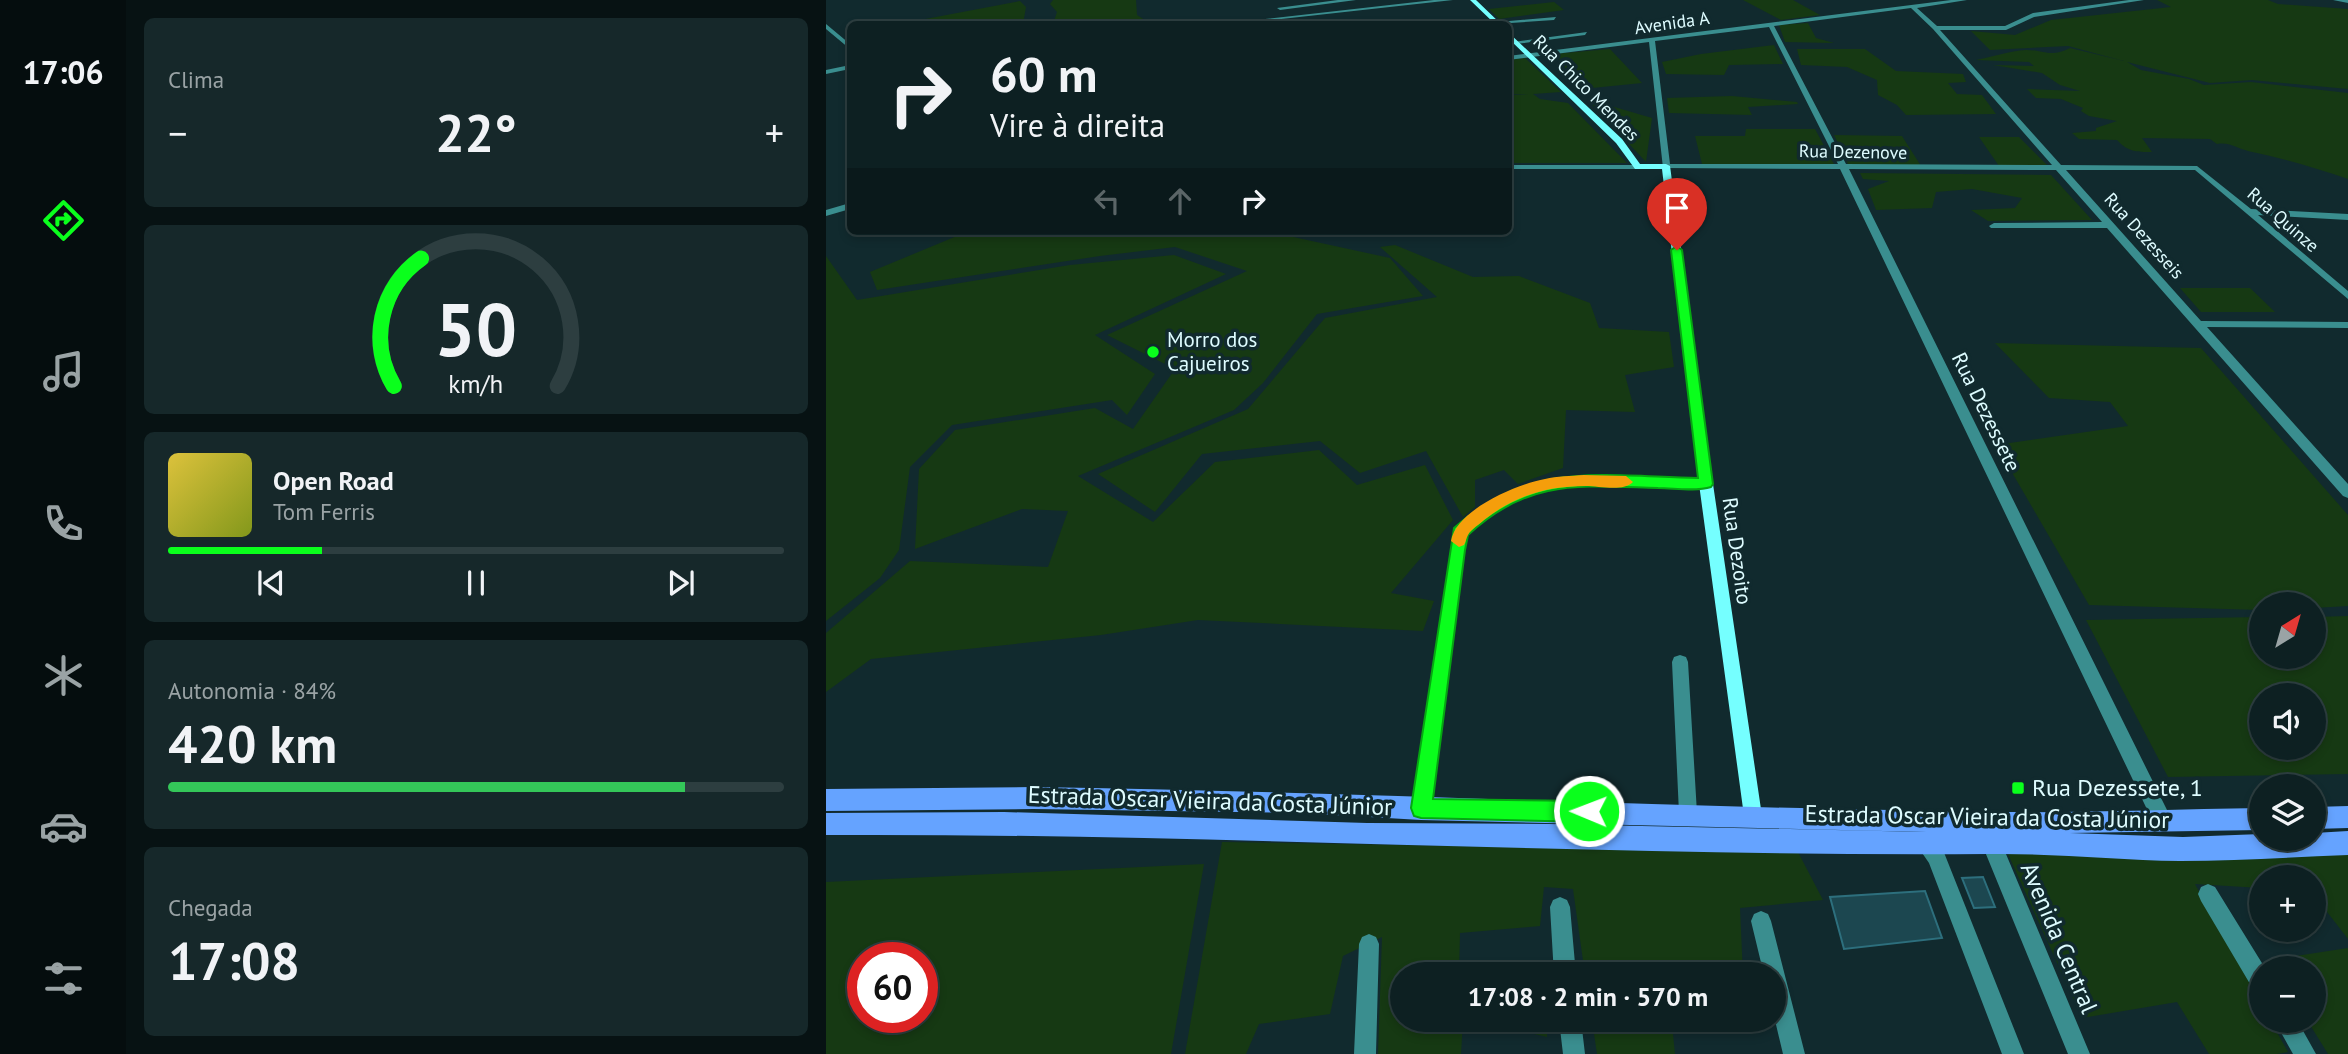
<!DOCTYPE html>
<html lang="pt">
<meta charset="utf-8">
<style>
:root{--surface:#0d2022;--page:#16282a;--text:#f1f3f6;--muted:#9aa3a5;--line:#2d3e40;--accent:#0aff1c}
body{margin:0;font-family:"PT Sans",sans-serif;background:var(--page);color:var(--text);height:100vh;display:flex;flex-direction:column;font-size:26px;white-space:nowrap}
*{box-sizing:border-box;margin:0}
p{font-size:23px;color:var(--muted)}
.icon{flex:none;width:38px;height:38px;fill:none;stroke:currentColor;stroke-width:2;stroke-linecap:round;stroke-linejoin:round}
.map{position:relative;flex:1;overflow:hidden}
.sheet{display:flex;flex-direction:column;gap:18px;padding:18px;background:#071213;width:700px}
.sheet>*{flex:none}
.top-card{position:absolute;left:21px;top:21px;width:665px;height:214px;border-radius:10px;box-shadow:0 4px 10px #0003,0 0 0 2px var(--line);background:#0d2022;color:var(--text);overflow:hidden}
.needle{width:46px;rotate:37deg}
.controls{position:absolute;left:1423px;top:592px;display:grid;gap:14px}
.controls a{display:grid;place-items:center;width:77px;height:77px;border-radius:50%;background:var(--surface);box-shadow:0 4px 10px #0003,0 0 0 2px var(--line);font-size:35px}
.speed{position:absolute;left:21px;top:942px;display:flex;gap:14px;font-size:35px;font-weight:700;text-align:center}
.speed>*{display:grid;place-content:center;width:91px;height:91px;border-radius:50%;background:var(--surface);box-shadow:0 4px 10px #0003,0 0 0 2px var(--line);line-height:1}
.speed .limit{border:10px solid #d22;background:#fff;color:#111}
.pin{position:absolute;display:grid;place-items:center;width:60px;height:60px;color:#fff;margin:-72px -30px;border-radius:50% 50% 50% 0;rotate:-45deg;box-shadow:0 0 7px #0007}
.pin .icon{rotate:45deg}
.me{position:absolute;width:77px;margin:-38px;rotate:271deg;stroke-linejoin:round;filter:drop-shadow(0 0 5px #0008)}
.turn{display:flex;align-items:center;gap:24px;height:147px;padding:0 28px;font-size:32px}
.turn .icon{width:91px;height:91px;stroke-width:2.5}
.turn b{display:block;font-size:49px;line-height:60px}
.lanes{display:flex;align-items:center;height:66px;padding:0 28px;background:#0003;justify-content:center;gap:35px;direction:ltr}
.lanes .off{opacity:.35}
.big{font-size:52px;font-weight:600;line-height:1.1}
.sheet .card{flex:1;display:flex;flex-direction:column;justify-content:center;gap:10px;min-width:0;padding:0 24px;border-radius:10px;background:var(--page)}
.sheet .dial{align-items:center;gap:0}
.dial svg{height:182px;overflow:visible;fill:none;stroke:var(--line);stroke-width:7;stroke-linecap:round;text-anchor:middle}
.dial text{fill:var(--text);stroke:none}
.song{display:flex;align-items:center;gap:21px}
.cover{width:84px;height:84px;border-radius:10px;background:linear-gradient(135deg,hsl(50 70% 55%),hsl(70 70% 35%))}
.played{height:7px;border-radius:4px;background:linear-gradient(90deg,var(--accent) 25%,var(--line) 25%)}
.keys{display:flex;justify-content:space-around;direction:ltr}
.heat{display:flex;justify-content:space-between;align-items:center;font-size:38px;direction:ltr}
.charge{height:10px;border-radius:5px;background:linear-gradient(90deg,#34c759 84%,var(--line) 0)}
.trip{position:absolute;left:564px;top:962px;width:396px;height:70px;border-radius:35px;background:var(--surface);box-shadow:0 4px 10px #0003,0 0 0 2px var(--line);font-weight:600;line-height:70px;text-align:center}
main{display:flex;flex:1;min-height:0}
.menu{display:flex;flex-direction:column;width:126px;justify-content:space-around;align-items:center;background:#050d0e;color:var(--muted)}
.menu .icon{width:49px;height:49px}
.menu .current{color:var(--accent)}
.menu b{font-size:32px;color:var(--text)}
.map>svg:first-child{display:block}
</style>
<main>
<nav class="menu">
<b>17:06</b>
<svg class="icon current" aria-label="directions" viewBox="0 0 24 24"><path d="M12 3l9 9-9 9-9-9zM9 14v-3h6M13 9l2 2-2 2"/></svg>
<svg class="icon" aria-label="music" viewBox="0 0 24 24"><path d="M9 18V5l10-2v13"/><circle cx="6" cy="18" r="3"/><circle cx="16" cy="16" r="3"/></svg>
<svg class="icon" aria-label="phone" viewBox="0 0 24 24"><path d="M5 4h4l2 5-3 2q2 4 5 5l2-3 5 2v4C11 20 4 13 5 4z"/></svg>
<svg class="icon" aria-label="climate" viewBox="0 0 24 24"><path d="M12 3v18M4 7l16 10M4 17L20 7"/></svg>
<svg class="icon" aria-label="car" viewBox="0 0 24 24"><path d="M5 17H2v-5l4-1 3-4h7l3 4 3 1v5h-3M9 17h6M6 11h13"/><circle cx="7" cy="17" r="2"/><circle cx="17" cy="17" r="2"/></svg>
<svg class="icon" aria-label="filters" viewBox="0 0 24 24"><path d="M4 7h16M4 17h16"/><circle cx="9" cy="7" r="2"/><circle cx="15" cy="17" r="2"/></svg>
</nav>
<section class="sheet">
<div class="card"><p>Clima</p>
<div class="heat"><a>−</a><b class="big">22°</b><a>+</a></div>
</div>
<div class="card dial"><svg viewBox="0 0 100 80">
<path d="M14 69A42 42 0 1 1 86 69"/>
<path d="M14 69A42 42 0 0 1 26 13" stroke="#0aff1c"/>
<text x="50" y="56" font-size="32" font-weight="700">50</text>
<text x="50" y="72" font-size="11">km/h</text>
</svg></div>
<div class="card">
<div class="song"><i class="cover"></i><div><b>Open Road</b><p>Tom Ferris</p></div></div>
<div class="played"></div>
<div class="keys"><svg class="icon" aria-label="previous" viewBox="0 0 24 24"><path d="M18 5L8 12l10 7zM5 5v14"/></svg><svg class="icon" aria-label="pause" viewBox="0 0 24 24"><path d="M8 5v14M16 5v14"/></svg><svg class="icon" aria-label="next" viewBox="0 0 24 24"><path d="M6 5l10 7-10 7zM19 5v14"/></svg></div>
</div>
<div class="card"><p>Autonomia · 84%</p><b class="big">420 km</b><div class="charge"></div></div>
<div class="card"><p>Chegada</p><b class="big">17:08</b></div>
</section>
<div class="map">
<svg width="1522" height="1054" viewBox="0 0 1522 1054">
<rect width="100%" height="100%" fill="#112a2e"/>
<path fill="#163913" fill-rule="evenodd" d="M227,0H310L311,15L325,24H227L231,12L224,4Z
M917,0H967L994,15L955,20Z
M1331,0H1442L1452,4L1522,9V89L1426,80L1384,83L1301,62L1315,70L1363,79L1378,85L1425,82L1522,93V179C1489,168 1456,158 1422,151C1410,148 1404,142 1391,144L1384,139L1316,138L1326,152C1310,152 1302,152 1291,140L1253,139L1246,133L1270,131V128L1291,121L1263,116L1255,111L1257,108L1235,99L1210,98L1201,89L1254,91L1234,85L1216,73L1167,65L1208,66L1203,62L1150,60C1166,57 1184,51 1200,50C1219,50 1224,58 1244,48L1298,61L1242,46L1164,50L1145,31L1189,35L1225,20L1345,7Z
M194,1L200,7L197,24H73Z
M728,2L738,10L673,19L663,9Z
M982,23L990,38L1008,43L959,42L953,25Z
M948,45L957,64L903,65L898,75L840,74L836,62L875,54Z
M784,49L816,83L756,89L728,54Z
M971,49H1039L1070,71L1137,74L1140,82L1122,83L1131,94L1156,95L1170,114L1080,115L1071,105L1052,95L1051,80L1021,67L975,65Z
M699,58L735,92L707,94L714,99L742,103L801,163H683V95L703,94H683L682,60Z
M906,96L971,102L972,104L922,107L926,115L843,113L841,98Z
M761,99L826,118L820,162Z
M920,129H989L1008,164H876L869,136H919Z
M1008,135L1076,136L1095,166H1023Z
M1153,137H1193L1221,165L1173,166Z
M1034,173L1225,175L1266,220L1162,221L1145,210L1189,208L1196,198L1146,189L1110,192L1106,208L1050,210L1042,189L1063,181L1037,179Z
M143,231H449V233L564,258L597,296L491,314L437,383L408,410L252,476L327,522L389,462L493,450L531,485L599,465L627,520L565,593L608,601L597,631L372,620L275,635L45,659L0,692V633L84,561L222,567L242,511L196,509L89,549L93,469L129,430L269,408L307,429L349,369L281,335L421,271L349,247L274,256L51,290L44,272Z
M569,245L647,277L693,276L764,303L773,328L843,332L848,367L799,375L809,412L740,410L737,468L692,484L678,470L649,480V507L637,517L600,451L534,473L494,441L376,454L329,512L272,474L422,409L499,318L611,297L554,247Z
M348,255L400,274L269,335L329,374L301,415L286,400L126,425L84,467L73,550L54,578L0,621V256L31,300L244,265Z
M1354,288H1424L1449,312H1375Z
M1169,343L1375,348L1522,515V606L1488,608V604H1435V610L1263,605L1170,445L1302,426L1284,402L1223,398Z
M1522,616V774L1342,777L1260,620L1435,617V656H1488V617ZM1435,695H1488V747H1435Z
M396,842L972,852L997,900L914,908L917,975H759L747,889L718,887L714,926L634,933L633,975H576V1020H637L635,1054H552L556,937L517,956L504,1014L433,1024L420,1054H359Z
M1522,851V939L1488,895V877H1435V888L1369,884L1435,1004V1020H1444L1462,1052L1451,1054H1383L1351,1002L1256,1018L1182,854Z
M378,864L345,1054H0V882ZM37,957H96V1017H37Z
M1522,948V1054H1502L1481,1020H1488V968H1448L1443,960Z
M649,1020H721V1037Z
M766,1020H867L846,1024L849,1054H771Z"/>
<path fill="#1c4750" stroke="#2d6f7d" stroke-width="2" d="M1157,877L1169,907L1148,908L1136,878Z
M1099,891L1116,938L1018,949L1004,897Z"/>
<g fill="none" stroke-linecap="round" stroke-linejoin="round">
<path fill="#3a8e8f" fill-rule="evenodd" d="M512,0H530L454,10L451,8Z
M608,0H627L409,24H394Z
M1125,0H1141L1091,8L1111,26H1179L1207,13L1303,0H1318L1208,17L1180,30H1114L1235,165L1371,166L1425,209L1522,214V220L1432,215L1522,291V299L1369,170H1240L1375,321L1522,322V328L1381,327L1522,484V498L1517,496L1281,228H1165L1163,226L1168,223L1276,222L1230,170L1023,169L1343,814L1345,820L1343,826L1336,829L1329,826L1014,169L837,168L823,42L682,60V56ZM1085,8L1107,29L1226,165L1020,164L948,26ZM943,27L1012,164H844L829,41Z
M1507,0H1522V3Z
M730,17L728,20L669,24L672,22Z
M0,24L24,44V49L0,29Z
M761,32L759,35L690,44L687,42Z
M24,65V69L0,74V70Z
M682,165H812L816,167L812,169H682Z
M24,203V209L0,216V210Z
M800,475L880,479L887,484L880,489C814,485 733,471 674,507C662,515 651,525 641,535L604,809L602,815L595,818L588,815L586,809L629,529C684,479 728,474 800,475Z
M854,655L860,657L862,662L871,813L869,819L862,822L855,819L853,813L846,662L848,657Z
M1165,833L1172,835L1264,1054H1242L1155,842L1158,835Z
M1100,835L1107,837L1117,850L1198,1054H1176L1103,863L1090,844L1093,837Z
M1382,884L1389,887L1439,968H1435V992L1427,989L1375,901L1372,894L1375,887Z
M734,897L741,900L744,907L750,975H728L724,907L727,900Z
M935,911L942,914L945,921L979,1054H957L947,1012V975H938L925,921L928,914Z
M543,934L550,937L553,944L550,1054H528L533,944L536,937Z
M733,1020H755L759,1054H737Z
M1448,1020H1471L1490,1054H1467Z"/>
<path fill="#75ffff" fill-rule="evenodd" d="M644,0H650L675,24H669Z
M682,32L796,139L814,164H840L844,166L887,484L936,816L934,822L927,825L920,822L918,816L873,484L836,169H809L790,143L682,38Z"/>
<path fill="#65a3ff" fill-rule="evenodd" d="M207,787C530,792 853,808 1176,812C1262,813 1349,809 1435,808V830L1244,833L1357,837L1435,834V838H1488V833L1522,831V855C1466,857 1410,861 1354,861C1290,860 1226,853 1163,854C775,857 388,833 0,835V813L178,812L541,823L723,824L1100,832L595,820L475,813L207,809L0,811V789Z
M1522,806V828L1488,829V807Z"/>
</g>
<path fill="#0aff1c" stroke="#06a612" stroke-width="2" d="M851,246L856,250L887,484L885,487C869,492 848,488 832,488C754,486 703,478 642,535L639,550L607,799L763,801L770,804L773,811L770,819L763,822L595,818L588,816L585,808L628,528C704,460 778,476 872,478L845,250Z"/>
<path fill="#f59e0b" d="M758,475L800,476L807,482C798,492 773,486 760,486C721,486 688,496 658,520C654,524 645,529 642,535C640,538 640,542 638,545L633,547L625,541C630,510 691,484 719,479C731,476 745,476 758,475Z"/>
<g fill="#0aff1c" stroke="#112a2e" stroke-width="2.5">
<circle cx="327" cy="352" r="7"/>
<rect x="1185" y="781" width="14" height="14" rx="3.5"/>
</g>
<g text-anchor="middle" stroke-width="7" stroke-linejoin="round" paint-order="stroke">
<g font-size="18" fill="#defcff" stroke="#112a2e">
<text transform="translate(846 23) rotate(-8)" y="6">Avenida A</text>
<text transform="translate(760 88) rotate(45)" y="6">Rua Chico Mendes</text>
<text transform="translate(1027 152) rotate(1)" y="6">Rua Dezenove</text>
<text transform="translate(1457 220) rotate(41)" y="6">Rua Quinze</text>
<text transform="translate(1318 236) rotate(48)" y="6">Rua Dezesseis</text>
</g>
<g font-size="21" fill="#defcff" stroke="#112a2e" text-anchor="start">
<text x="341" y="347">Morro dos<tspan x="341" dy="24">Cajueiros</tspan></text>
</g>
<g font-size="21" fill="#defcff" stroke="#112a2e">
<text transform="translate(1160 412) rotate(64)" y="7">Rua Dezessete</text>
<text transform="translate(911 551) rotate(82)" y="7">Rua Dezoito</text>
</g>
<g font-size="24" fill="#defcff" stroke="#112a2e" text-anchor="start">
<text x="1206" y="796">Rua Dezessete, 1</text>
</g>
<g font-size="24" fill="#defcff" stroke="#112a2e">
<text transform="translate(384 801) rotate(2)" y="8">Estrada Oscar Vieira da Costa Júnior</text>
<text transform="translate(1161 817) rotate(1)" y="8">Estrada Oscar Vieira da Costa Júnior</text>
<text transform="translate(1233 938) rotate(67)" y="8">Avenida Central</text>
</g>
</g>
</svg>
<div class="controls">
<a><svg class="needle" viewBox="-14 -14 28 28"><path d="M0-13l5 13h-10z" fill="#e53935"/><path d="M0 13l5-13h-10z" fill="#9aa3a5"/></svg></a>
<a><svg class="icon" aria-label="sound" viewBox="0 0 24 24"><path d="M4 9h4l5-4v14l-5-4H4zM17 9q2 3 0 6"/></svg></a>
<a><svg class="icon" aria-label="layers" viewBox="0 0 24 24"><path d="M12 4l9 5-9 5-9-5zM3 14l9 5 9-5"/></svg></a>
<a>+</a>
<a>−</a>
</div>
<div class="speed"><div class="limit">60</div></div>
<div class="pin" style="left:851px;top:250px;background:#d93025"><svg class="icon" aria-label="arrive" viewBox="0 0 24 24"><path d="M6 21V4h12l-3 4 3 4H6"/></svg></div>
<svg class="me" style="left:763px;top:811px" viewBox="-20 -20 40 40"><circle r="17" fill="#0aff1c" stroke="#fff" stroke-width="3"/><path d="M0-11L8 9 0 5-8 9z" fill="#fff"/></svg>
<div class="trip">17:08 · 2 min · 570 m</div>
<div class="top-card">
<div class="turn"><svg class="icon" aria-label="right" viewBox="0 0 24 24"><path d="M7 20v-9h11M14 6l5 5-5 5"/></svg><div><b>60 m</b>Vire à direita</div></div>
<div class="lanes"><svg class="icon off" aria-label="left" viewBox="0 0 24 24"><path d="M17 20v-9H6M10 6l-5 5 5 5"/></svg><svg class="icon off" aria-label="ahead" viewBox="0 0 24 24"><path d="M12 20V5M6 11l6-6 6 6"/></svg><svg class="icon" aria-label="right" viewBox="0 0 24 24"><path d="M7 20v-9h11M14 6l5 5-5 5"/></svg></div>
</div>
</div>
</main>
